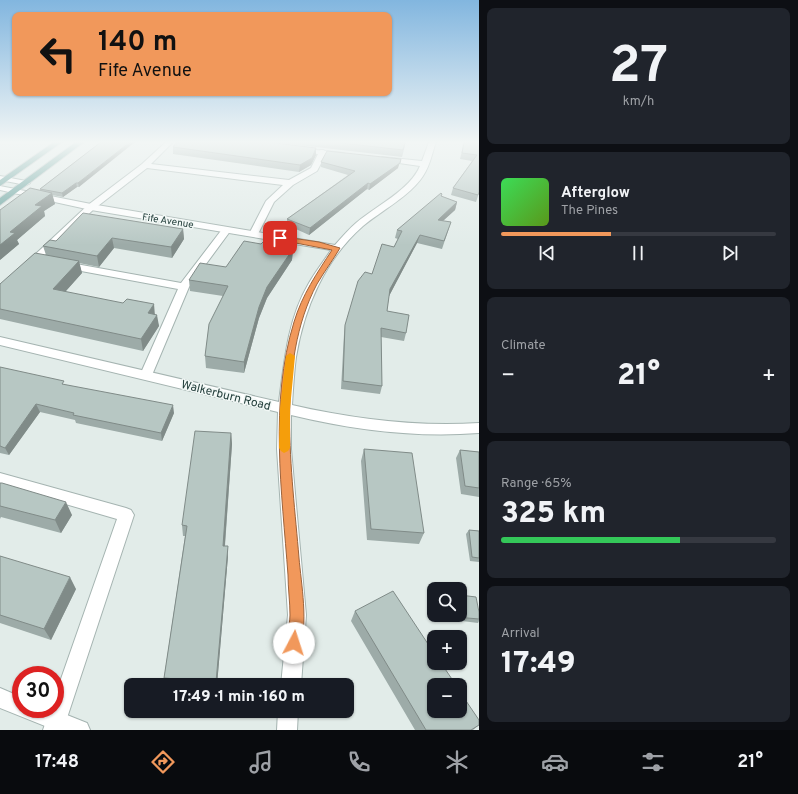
<!DOCTYPE html>
<meta charset="utf-8">
<style>
:root{--surface:#171b24;--page:#20242c;--text:#f1f3f6;--muted:#9ea1a6;--line:#363941;--accent:#f1985b}
body{margin:0;font-family:Overpass,sans-serif;background:var(--page);color:var(--text);height:100vh;display:flex;flex-direction:column;font-size:15px;white-space:nowrap}
*{box-sizing:border-box;margin:0}
p{font-size:13px;color:var(--muted)}
.icon{flex:none;width:22px;height:22px;fill:none;stroke:currentColor;stroke-width:2;stroke-linecap:round;stroke-linejoin:round}
.map{position:relative;flex:1;overflow:hidden}
.details{display:flex;flex-direction:column;gap:8px;padding:8px;background:#0d0f14;width:319px}
.details>*{flex:none}
.guide{position:absolute;left:12px;top:12px;width:380px;height:84px;border-radius:8px;box-shadow:0 1px 3px #0004;background:#f1985b;color:#111;overflow:hidden}
.fabs{position:absolute;left:427px;top:582px;display:grid;gap:8px}
.fabs a{display:grid;place-items:center;width:40px;height:40px;border-radius:8px;background:var(--surface);box-shadow:0 1px 3px #0004;font-size:20px}
.speed{position:absolute;left:12px;top:666px;display:flex;gap:8px;font-size:20px;font-weight:700;text-align:center}
.speed>*{display:grid;place-content:center;width:52px;height:52px;border-radius:50%;background:var(--surface);box-shadow:0 1px 3px #0004;line-height:1}
.speed .limit{border:6px solid #d22;background:#fff;color:#111}
.pin{position:absolute;display:grid;place-items:center;width:34px;height:34px;color:#fff;margin:-17px;border-radius:8px;box-shadow:0 2px 6px #0006}
.me{position:absolute;width:44px;margin:-22px;rotate:5deg;stroke-linejoin:round;filter:drop-shadow(0 0 3px #0008)}
.turn{display:flex;align-items:center;gap:14px;height:84px;padding:0 20px;font-size:18px}
.turn .icon{width:52px;height:52px;stroke-width:2.5}
.turn b{display:block;font-size:28px;line-height:34px}
.big{font-size:30px;font-weight:800;line-height:1.1}
.details .card{flex:1;display:flex;flex-direction:column;justify-content:center;gap:6px;min-width:0;padding:0 14px;border-radius:8px;background:var(--page)}
.details .dial{align-items:center;gap:0}
.dial b{font-size:52px;line-height:1}
.song{display:flex;align-items:center;gap:12px}
.cover{width:48px;height:48px;border-radius:6px;background:linear-gradient(135deg,hsl(130 70% 55%),hsl(90 70% 35%))}
.played{height:4px;border-radius:2px;background:linear-gradient(90deg,var(--accent) 40%,var(--line) 40%)}
.keys{display:flex;justify-content:space-around;direction:ltr}
.heat{display:flex;justify-content:space-between;align-items:center;font-size:22px;direction:ltr}
.charge{height:6px;border-radius:3px;background:linear-gradient(90deg,#34c759 65%,var(--line) 0)}
.trip{position:absolute;left:124px;top:678px;width:230px;height:40px;border-radius:8px;background:var(--surface);box-shadow:0 1px 3px #0004;font-weight:800;line-height:40px;text-align:center}
.dock{display:flex;height:64px;justify-content:space-around;align-items:center;background:#090b0e;color:var(--muted)}
.dock .icon{width:28px;height:28px}
.dock .selected{color:var(--accent)}
.dock b{font-size:18px;color:var(--text)}
main{display:flex;flex:1;min-height:0}
.map>svg:first-child{display:block}
</style>
<main>
<div class="map">
<svg width="479" height="730" viewBox="0 0 479 730">
<rect width="100%" height="100%" fill="#e2ece9"/>
<g fill="none" stroke-linecap="round" stroke-linejoin="round">
<defs>
<path id="service" d="M166,142H173L151,164L289,180L311,168L320,150H323L327,152L317,171L293,185L274,202L257,236H251L249,234L266,201L283,185L147,168L94,209L31,268H25L23,266L25,264L88,205L142,164Z
M226,227L231,230L189,287L152,375L150,378L146,379L142,378L140,375L178,289L65,268L60,265L65,262L181,283L223,228Z
M0,473L126,508L131,510L134,515L63,730H43L50,709H55V696L117,519L0,485Z"/>
<path id="minor" d="M429,142H436C432,153 430,166 423,176C410,196 381,211 363,226C325,259 304,308 296,357C294,372 293,389 292,405C353,419 416,427 479,423V433C416,438 353,430 291,415V449L306,615L301,685H281L288,615L277,449L278,412L0,345V337L279,402C284,362 288,318 309,283C316,271 324,261 331,250L91,210L0,190V186L91,204L335,245C342,237 349,229 356,223C376,206 410,190 420,166L385,161L381,159L382,157L422,161Z
M298,148L343,153L347,155L343,157L301,152H298Z
M0,176L26,181L30,183L26,185L0,180Z
M0,688L21,697V709H52L87,723L90,730H55L0,708Z
M278,711H298L297,730H277Z"/>
<path id="primary" d="M54,142H62L0,186V180Z
M76,142H84L0,205V198Z"/>
</defs>
<use href="#service" stroke="#a5b4b1" stroke-width="2"/>
<use href="#minor" stroke="#a5b4b1" stroke-width="2"/>
<use href="#primary" stroke="#c1c9c8" stroke-width="2"/>
<use href="#service" fill="#fff" fill-rule="evenodd"/>
<use href="#minor" fill="#fff" fill-rule="evenodd"/>
<use href="#primary" fill="#67a19c" fill-rule="evenodd"/>
</g>
<path fill="#9daba8" d="M101,142L79,187H77L63,197L52,195L55,204L44,211L45,216L17,240L19,244L0,260L40,190V189Z
M273,142H406L402,157Z
M464,142H479V193L476,202L451,195L453,188L472,161L460,159Z
M173,147L316,148V155L311,165L299,172L173,154Z
M321,162L398,168L369,190L367,189L309,235L287,225V219L348,175L321,167Z
M442,194L441,197L457,202L455,210L443,221L451,222L442,249L417,243L389,296L387,311L406,333L404,341L381,337L382,386L380,394L341,389L344,334L345,325L372,274L394,247L398,239L395,238L397,230Z
M183,229L184,239L172,258L114,248L99,267L79,263L82,273L65,292L155,314L159,326L143,351L0,319V284L46,255L43,246L56,241Z
M261,244L293,249L292,260L267,298L259,318L244,373L206,368L205,356L223,296L190,291L189,280L226,267Z
M0,367L65,385L174,413L162,441L76,423L75,420L40,412L9,455L0,453Z
M231,433L232,444L225,546L228,556L217,685H166L164,678L185,536H183L182,525Z
M364,449L424,533L419,544L367,540L361,461Z
M460,450L479,452V497L461,494L456,458Z
M0,483L72,515L61,533L1,517L0,519Z
M469,530L479,531V562L470,561L466,534Z
M0,556L76,589L51,640L0,623Z
M355,611L479,725L473,730H415L351,621Z
M479,612V621L478,623L454,620L453,615H460Z"/>
<path fill="#808b88" d="M130,142H135L79,187L78,183Z
M316,148V155L311,165L299,172L300,165Z
M401,159L398,168L369,190L370,184Z
M76,183L77,187L63,197L62,193Z
M368,183L367,189L309,235L310,228Z
M52,193L55,204L44,211L45,216L17,240L19,244L0,260V245L10,232L35,205Z
M457,202L455,210L436,227L438,220Z
M183,229L184,239L172,258L171,247Z
M420,235L417,243L388,298L390,289Z
M112,238L114,248L99,267L97,256Z
M293,249L292,260L267,298L259,318L244,373V362L259,307L267,287Z
M79,261L82,273L57,301L53,289Z
M154,304L155,316L148,313Z
M157,315L159,326L143,351L141,339Z
M36,404L40,412L9,455L5,448Z
M173,405L174,413L162,441L161,433Z
M231,433L232,444L224,556L223,546Z
M66,502L72,515L61,533L55,520Z
M228,546V556L217,685H216Z
M70,577L76,589L51,640L44,629Z"/>
<path fill="#b7c7c3" stroke="#808b88" d="M101,142H130L78,183H76L62,193L40,189Z
M177,142H267L316,148L312,158L300,165L173,147Z
M333,142H405L403,150Z
M464,142H479V192L478,195L453,188L477,155L462,153Z
M327,151L401,159L400,163L370,184L368,183L310,228L287,219L355,171L321,162Z
M30,188L52,193L35,205L42,206L10,232L15,233L0,245V210Z
M441,193L442,194L441,196L457,202L438,220L451,222L444,241L420,235L390,289L387,311L409,315L406,333L381,328L382,386L343,381L345,325L358,281L365,272L372,274L382,244L394,247L402,231L397,230Z
M83,213L183,229L171,247L112,238L97,256L43,246L50,240L56,241Z
M244,241L261,244L264,241L293,249L267,287L259,307L244,362L205,356L209,324L228,286L189,280L200,263L226,267Z
M35,253L79,261L53,289L123,303L127,299L154,304L148,313L157,315L141,339L0,309V284Z
M0,367L64,381L62,384L173,405L161,433L73,415L74,413L36,404L5,448L0,446Z
M195,431L231,433L223,546H228L216,682L164,678L187,526L182,525Z
M364,449L412,453L424,533L371,529Z
M460,450L479,452V488L465,486Z
M0,483H2L66,502L55,520L0,506Z
M469,530L479,531V558L472,557Z
M0,556L70,577L44,629L0,615Z
M393,591L434,653V663H441L456,685H434V711H460V692L479,720V725L471,730H426L355,611Z
M460,595L476,597L479,612V619L456,617V615H460Z"/>
<linearGradient id="sky" x2="0" y2="1"><stop stop-color="#82b6df"/><stop offset="0.58" stop-color="#f2f6f5"/><stop offset="1" stop-color="#f2f6f5" stop-opacity="0"/></linearGradient>
<rect width="479" height="245" fill="url(#sky)"/>
<path fill="#f1985b" stroke="#9d633b" d="M278,236L319,242L340,248C333,260 324,272 317,284C275,363 292,472 299,558C301,582 309,626 299,648L294,650L290,648C285,638 290,626 290,615C290,602 288,588 288,575C282,492 269,403 294,322C302,295 317,273 332,250L280,240L277,238Z"/>
<path fill="#f59e0b" d="M290,353L295,356L290,409V448L288,451L284,453L281,451L279,448L280,409L286,356Z"/>
<g text-anchor="middle" stroke-width="3" stroke-linejoin="round" paint-order="stroke">
<g font-size="10" fill="#223d3a" stroke="#f2f8f6">
<text transform="translate(168 220) rotate(9)" y="4">Fife Avenue</text>
</g>
<g font-size="12" fill="#223d3a" stroke="#f2f8f6">
<text transform="translate(226 395) rotate(14)" y="4">Walkerburn Road</text>
</g>
</g>
</svg>
<div class="fabs">
<a><svg class="icon" aria-label="search" viewBox="0 0 24 24"><circle cx="10" cy="10" r="6"/><path d="M15 15l6 6"/></svg></a>
<a>+</a>
<a>−</a>
</div>
<div class="speed"><div class="limit">30</div></div>
<div class="pin" style="left:280px;top:238px;background:#d93025"><svg class="icon" aria-label="arrive" viewBox="0 0 24 24"><path d="M6 21V4h12l-3 4 3 4H6"/></svg></div>
<svg class="me" style="left:294px;top:643px" viewBox="-20 -20 40 40"><circle r="19" fill="#fff"/><path d="M0-13L10 11 0 6-10 11z" fill="#f1985b"/></svg>
<div class="trip">17:49 · 1 min · 160 m</div>
<div class="guide">
<div class="turn"><svg class="icon" aria-label="left" viewBox="0 0 24 24"><path d="M17 20v-9H6M10 6l-5 5 5 5"/></svg><div><b>140 m</b>Fife Avenue</div></div>
</div>
</div>
<section class="details">
<div class="card dial"><b>27</b><p>km/h</p></div>
<div class="card">
<div class="song"><i class="cover"></i><div><b>Afterglow</b><p>The Pines</p></div></div>
<div class="played"></div>
<div class="keys"><svg class="icon" aria-label="previous" viewBox="0 0 24 24"><path d="M18 5L8 12l10 7zM5 5v14"/></svg><svg class="icon" aria-label="pause" viewBox="0 0 24 24"><path d="M8 5v14M16 5v14"/></svg><svg class="icon" aria-label="next" viewBox="0 0 24 24"><path d="M6 5l10 7-10 7zM19 5v14"/></svg></div>
</div>
<div class="card"><p>Climate</p>
<div class="heat"><a>−</a><b class="big">21°</b><a>+</a></div>
</div>
<div class="card"><p>Range · 65%</p><b class="big">325 km</b><div class="charge"></div></div>
<div class="card"><p>Arrival</p><b class="big">17:49</b></div>
</section>
</main>
<nav class="dock">
<b>17:48</b>
<svg class="icon selected" aria-label="directions" viewBox="0 0 24 24"><path d="M12 3l9 9-9 9-9-9zM9 14v-3h6M13 9l2 2-2 2"/></svg>
<svg class="icon" aria-label="music" viewBox="0 0 24 24"><path d="M9 18V5l10-2v13"/><circle cx="6" cy="18" r="3"/><circle cx="16" cy="16" r="3"/></svg>
<svg class="icon" aria-label="phone" viewBox="0 0 24 24"><path d="M5 4h4l2 5-3 2q2 4 5 5l2-3 5 2v4C11 20 4 13 5 4z"/></svg>
<svg class="icon" aria-label="climate" viewBox="0 0 24 24"><path d="M12 3v18M4 7l16 10M4 17L20 7"/></svg>
<svg class="icon" aria-label="car" viewBox="0 0 24 24"><path d="M5 17H2v-5l4-1 3-4h7l3 4 3 1v5h-3M9 17h6M6 11h13"/><circle cx="7" cy="17" r="2"/><circle cx="17" cy="17" r="2"/></svg>
<svg class="icon" aria-label="filters" viewBox="0 0 24 24"><path d="M4 7h16M4 17h16"/><circle cx="9" cy="7" r="2"/><circle cx="15" cy="17" r="2"/></svg>
<b>21°</b>
</nav>
